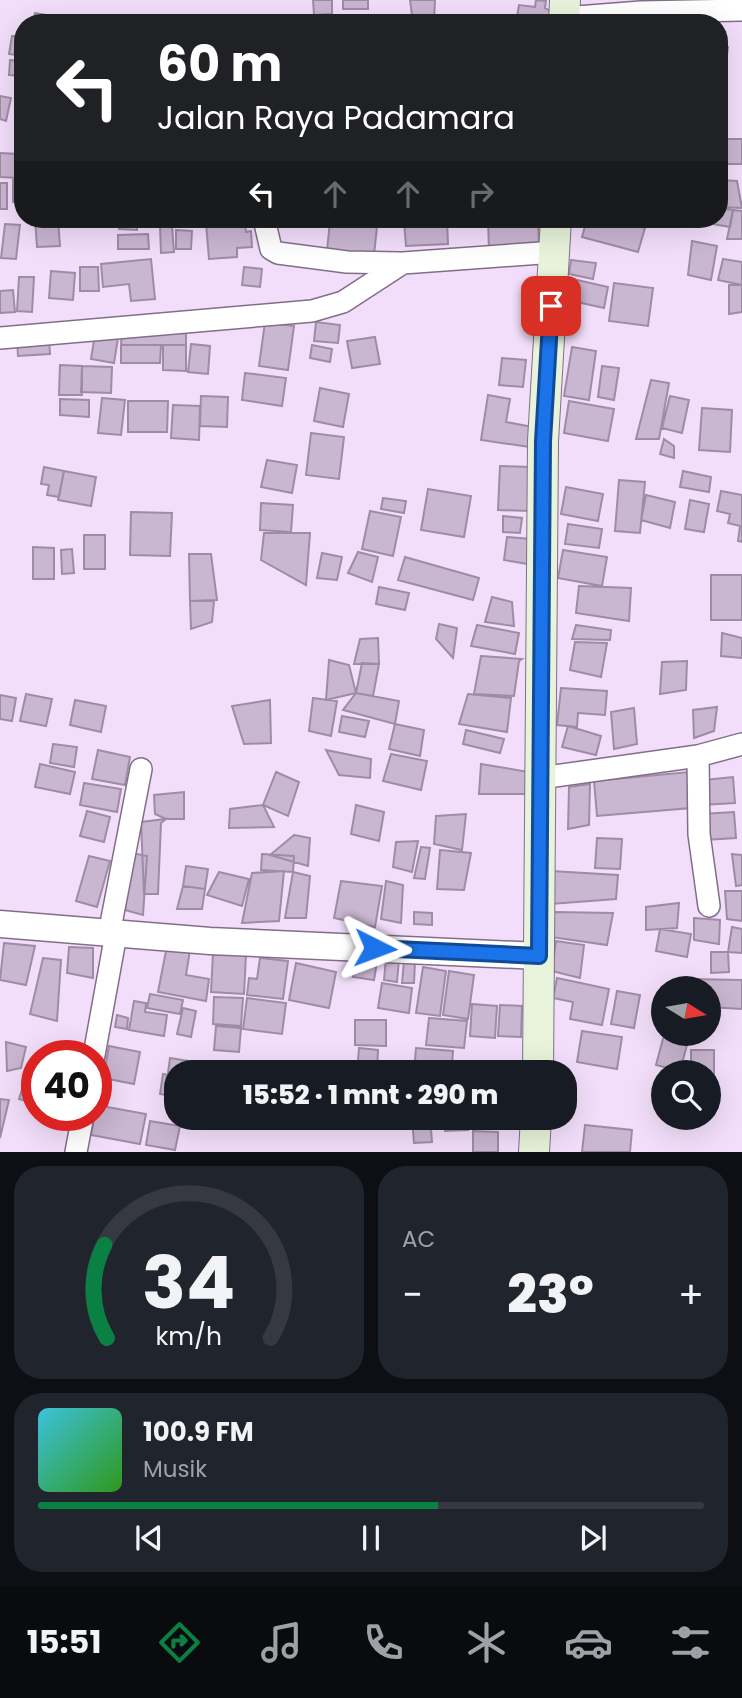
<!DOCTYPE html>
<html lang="id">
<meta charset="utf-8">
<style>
:root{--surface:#171b24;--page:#20242c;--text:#f1f3f6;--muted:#9ea1a6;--line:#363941;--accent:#0b8043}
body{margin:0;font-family:Poppins,sans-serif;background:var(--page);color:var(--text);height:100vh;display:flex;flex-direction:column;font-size:26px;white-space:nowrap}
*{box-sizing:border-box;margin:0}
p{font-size:23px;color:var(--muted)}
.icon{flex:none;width:38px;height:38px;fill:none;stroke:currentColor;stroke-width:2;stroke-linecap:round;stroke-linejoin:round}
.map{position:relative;height:1152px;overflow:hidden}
.panel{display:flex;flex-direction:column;gap:14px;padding:14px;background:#0d0f14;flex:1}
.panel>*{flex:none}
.hud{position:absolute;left:14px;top:14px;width:714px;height:214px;border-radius:28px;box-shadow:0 7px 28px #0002;background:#202124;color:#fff;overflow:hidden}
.needle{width:46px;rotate:101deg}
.tools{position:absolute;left:651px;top:976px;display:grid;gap:14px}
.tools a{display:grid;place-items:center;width:70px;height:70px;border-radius:50%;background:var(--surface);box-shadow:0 7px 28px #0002;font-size:35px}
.speed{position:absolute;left:21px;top:1040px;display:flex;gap:14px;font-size:35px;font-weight:700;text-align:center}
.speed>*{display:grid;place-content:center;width:91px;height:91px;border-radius:50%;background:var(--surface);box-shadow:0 7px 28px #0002;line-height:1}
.speed .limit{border:10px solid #d22;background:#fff;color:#111}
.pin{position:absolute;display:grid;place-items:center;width:60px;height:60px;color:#fff;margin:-30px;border-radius:14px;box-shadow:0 4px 10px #0006}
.me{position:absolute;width:77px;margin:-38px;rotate:93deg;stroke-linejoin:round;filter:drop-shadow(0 0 5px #0008)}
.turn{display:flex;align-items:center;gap:24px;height:147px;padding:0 28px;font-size:32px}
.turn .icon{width:91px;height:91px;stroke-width:2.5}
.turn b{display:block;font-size:49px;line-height:60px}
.lanes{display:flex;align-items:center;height:66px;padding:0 28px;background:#0003;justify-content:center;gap:35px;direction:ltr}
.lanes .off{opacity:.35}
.big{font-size:52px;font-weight:800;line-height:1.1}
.panel .widget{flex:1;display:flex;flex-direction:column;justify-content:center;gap:10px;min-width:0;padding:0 24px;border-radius:28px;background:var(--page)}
.panel .dial{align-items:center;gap:0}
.dial svg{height:182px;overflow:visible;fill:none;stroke:var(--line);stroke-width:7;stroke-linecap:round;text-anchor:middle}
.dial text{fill:var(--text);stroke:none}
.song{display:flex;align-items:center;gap:21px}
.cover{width:84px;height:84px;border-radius:10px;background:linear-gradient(135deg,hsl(190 70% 55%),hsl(110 70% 35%))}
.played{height:7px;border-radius:4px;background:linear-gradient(90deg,var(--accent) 60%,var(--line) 60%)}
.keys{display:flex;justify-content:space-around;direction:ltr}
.heat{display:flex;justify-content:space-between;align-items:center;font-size:38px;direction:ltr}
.panel .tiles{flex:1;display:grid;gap:14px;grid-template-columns:1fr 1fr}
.widget:last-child{grid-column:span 2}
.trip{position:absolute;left:164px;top:1060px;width:413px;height:70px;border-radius:28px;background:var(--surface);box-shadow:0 7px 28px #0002;font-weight:800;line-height:70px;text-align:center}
.tab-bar{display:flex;height:112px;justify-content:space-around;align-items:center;background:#090b0e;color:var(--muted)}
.tab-bar .icon{width:49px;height:49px}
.tab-bar .on{color:var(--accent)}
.tab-bar b{font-size:32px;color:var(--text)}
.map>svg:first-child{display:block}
</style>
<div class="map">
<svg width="742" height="1152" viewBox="0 0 742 1152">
<rect width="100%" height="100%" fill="#f2defa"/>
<path fill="#c9b6d1" stroke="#9e8ca6" stroke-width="2" d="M313,0H332V14L314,15Z
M343,0H368V9H343Z
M410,0H435L434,22L413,23Z
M536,0L546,1L545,8L561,17L560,23H516L519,5L535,7Z
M35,13L70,19V23H33Z
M12,36L23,37V56L9,54Z
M719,45L728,47L726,64H719Z
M10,60L23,61V76L9,75Z
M0,96L11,98L6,121L0,119Z
M719,139H742V164H719Z
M0,153L19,154L18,178L0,177Z
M13,180H23V201L13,202Z
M719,180L737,181L742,208L719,207Z
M0,183H7V209H0Z
M719,208L733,210L730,227L707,223L708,219H719Z
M733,210L742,211V239H727Z
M35,219H58L60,246L37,247Z
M67,219H89L88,227L67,226Z
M447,219L448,244L406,246L404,222Z
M488,219H538L539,249L489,251Z
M587,219H610L645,228L638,252L582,237Z
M233,221L234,224L245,223L246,232L251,231L252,247L237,248V257L209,259L206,223Z
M119,222L137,223V230L119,229Z
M330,222L377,227L374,255L327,250Z
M5,224L20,225L16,259L1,258Z
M172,225L174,252L161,253L160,226Z
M176,230L192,231L191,249H176Z
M148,234L149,249H118V235Z
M692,241L717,246L711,280L688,275Z
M151,259L155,299L131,301L129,284L103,287L101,264Z
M723,259L742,262V285L718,280Z
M571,260L596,263L593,279L569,274Z
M80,267H98L99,291H80Z
M244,267L262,269L260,287L242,285Z
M51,271L75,273L73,300L49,298Z
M19,277H34L32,312L17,311Z
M573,279L608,287L604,308L568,300Z
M614,283L653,288L648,326L609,321Z
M729,285H742V312L729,314Z
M13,290L15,312L0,313V291Z
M265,322L294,326L288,370L259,366Z
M316,322L340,325L338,343L314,341Z
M122,331H186V345H121Z
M95,334L118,338L114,363L91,359Z
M49,337L50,354L18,356L17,339Z
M375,337L380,364L352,368L347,341Z
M191,344L210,346L208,374L188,372Z
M121,345H161L160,363H121Z
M163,345H186V371L163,370Z
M312,345L332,349L330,362L310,358Z
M572,347L596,351L589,400L564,396Z
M502,358L526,360L523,387L499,385Z
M60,365L82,366V395H59Z
M82,366L112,367L111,393L81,392Z
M602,366L619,368L614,400L598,397Z
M245,373L286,378L282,406L242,400Z
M651,380L669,383L659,439H636Z
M320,388L349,394L343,427L314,421Z
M488,395L510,399L506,422L533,427L530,447L481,440Z
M201,396L228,397L227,427L200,426Z
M670,396L689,400L682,433L662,428Z
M102,398L125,400L121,435L98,433Z
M60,399L89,400V417L60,415Z
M128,401H168L167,432H128Z
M569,401L614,409L608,441L564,433Z
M173,405L200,406L199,440L171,438Z
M702,408L732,410L730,452L699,450Z
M311,433L344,437L339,479L306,475Z
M664,439L674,446V458L660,454Z
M267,460L297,465L292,493L261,487Z
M500,466L532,467L530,511L498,510Z
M44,467L64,471L59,497L47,495L49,485L41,484Z
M64,471L96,477L91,506L58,500Z
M683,471L711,477L709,492L680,487Z
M619,480L645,482L640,533L615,531Z
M566,487L603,494L598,521L561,514Z
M428,489L471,496L464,537L421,530Z
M721,491L742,495V542L738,541L740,526L728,523L730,514L717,511Z
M646,495L675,502L670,528L641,520Z
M383,498L406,501L404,513L381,509Z
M690,500L709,504L704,532L685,529Z
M261,503L293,505L291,532L260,530Z
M370,511L401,517L393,556L362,549Z
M131,512L172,513L170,556L130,555Z
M503,516L522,518L520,533L503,532Z
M568,524L602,529L599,548L565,544Z
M264,533H310L306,585L261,560Z
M84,535H105V569H84Z
M507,537L531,539L528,564L504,560Z
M33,547L54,548V579H33Z
M72,549L74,573L62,574L61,550Z
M563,550L607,557L602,586L558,578Z
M358,552L378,557L372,582L348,573Z
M322,553L342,557L337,580L317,578Z
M189,554H211L217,600L190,601Z
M405,557L479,578L473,600L398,580Z
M711,575H742V620H711Z
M579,586L631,588L629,621L576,613Z
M379,587L409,593L405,610L376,604Z
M492,597L512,602L514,626L485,622Z
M190,601H214L212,622L191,629Z
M439,624L457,628L453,658L436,639Z
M477,625L519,633L515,654L471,646Z
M576,625L611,630L610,640L572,639Z
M722,633L742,638V658L721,656Z
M378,638L379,664H354L360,639Z
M575,642L607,643L601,677L570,670Z
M481,656L522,659L519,661L514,696L474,694Z
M329,660L349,665L356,693L326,700Z
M687,661L686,690L660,694L662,662Z
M362,663L379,664L373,696L356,693Z
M561,688L607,691L605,715L578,713L577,727L557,725Z
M356,693L399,701L395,724L343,710Z
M26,694L52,699L46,726L20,721Z
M468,694L511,698L507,732L459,724Z
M0,695L16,698L12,721L0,719Z
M313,698L337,701L331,736L309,731Z
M75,700L106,706L101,732L70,725Z
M270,700L271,743L244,744L232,706Z
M717,707L714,731L694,738L693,710Z
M634,708L637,744L614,749L611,712Z
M342,716L369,721L365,737L339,732Z
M395,724L424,730L420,756L389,749Z
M568,726L601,736L596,755L562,747Z
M466,730L504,739L500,753L463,744Z
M53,744L77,747L74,767L50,763Z
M98,750L130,757L125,785L92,779Z
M326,750L371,759L370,778L339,775Z
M391,754L427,761L421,790L383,781Z
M40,764L75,772L70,794L35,787Z
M481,764L529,772V794H479Z
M276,772L299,782L288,816L263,805Z
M689,772L691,808L597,816L594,781Z
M733,777L735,803L702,805L704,780Z
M84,783L121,789L117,812L80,805Z
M590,784L589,825L568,829L569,787Z
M184,792V819H166L155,814L154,795Z
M263,805L274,827L229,828L230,809Z
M356,805L384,812L379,841L351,834Z
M87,811L110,817L104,842L80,836Z
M734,812L736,838L705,840L701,814Z
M466,814L462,850L434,844L436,816Z
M166,819L161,823L158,894H144L141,822Z
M294,835L310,838L308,866L270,855Z
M597,838L622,839L620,869L595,868Z
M418,841L412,872L393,867L396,842Z
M421,847L430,848L425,879L414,878Z
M440,850L471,853L464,890L437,889Z
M132,853L147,856L143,915L125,910Z
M262,854L294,856L293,872L261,870Z
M732,854L742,855V885L736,886Z
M89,856L110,861L97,907L76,901Z
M186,866L208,869L205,889L183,886Z
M284,871L279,921L242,923L252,873Z
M551,871L618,875L616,899L551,904Z
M219,872L249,879L242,906L207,895Z
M293,872L310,876L306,918H285Z
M341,881L382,886L375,927L334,918Z
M386,881L403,885L401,923L381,919Z
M183,886L205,889L202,909H177Z
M725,891H742V921L727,919Z
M679,903L677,928L646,930V907Z
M414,912L432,913V925L414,924Z
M554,912L613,913L607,945L551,937Z
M694,918L720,920L719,944L694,940Z
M732,927L742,929V953L728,952Z
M660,929L691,934L687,957L656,951Z
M556,941L584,945L580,978L552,971Z
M4,943L35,946L26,985L0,980Z
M167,946L190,950L186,975L209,979L206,1001L158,992Z
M69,947L93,948V978L67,973Z
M711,952H728L729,972L711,973Z
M213,953L246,954L244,994L211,992Z
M357,953L378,956L374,980L353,977Z
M43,958L61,960L57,1021L30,1014Z
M260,958L288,961L283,999L247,995L249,978L257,979Z
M386,958L399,959L397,982L384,980Z
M404,961H415L414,983H402Z
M296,963L336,972L329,1008L289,1000Z
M423,967L446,971L440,1016L416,1013Z
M449,971L474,975L468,1019L443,1015Z
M557,978L609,989L602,1025L570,1019L573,1002L553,998Z
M689,979L742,980V1009L709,1007V989H690Z
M382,983L412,988L409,1013L378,1008Z
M617,991L640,995L634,1028L611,1024Z
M150,994L183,1000L180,1014L147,1008Z
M214,997L243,998L241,1026L213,1024Z
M247,998L286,1003L282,1034L243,1029Z
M134,1001L146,1003L145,1012L167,1015L164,1036L129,1030Z
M472,1004L497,1006L495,1038L470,1036Z
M500,1005L522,1006L521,1037L498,1036Z
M183,1008L196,1011L191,1037L177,1034Z
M117,1015L128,1018L127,1029L115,1027Z
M429,1018L467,1021L464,1048L426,1045Z
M355,1020H386V1046L355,1045Z
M216,1026L241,1028L239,1052L214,1050Z
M582,1031L622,1037L617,1069L577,1062Z
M664,1035L688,1041L680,1071L656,1065Z
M6,1042L26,1047L21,1068L7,1071Z
M109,1046L140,1052L134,1084L103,1078Z
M359,1048L378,1050L377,1073H357Z
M416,1048L453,1051L452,1066H446L445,1073H414Z
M691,1050H714V1082L709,1083V1073H691Z
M170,1058L195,1062L193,1071L168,1073Z
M241,1063L280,1068L279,1073H240Z
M163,1074L177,1077V1097L160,1094Z
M26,1077L37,1079L36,1104L19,1099Z
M99,1092L109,1094L107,1107L146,1114L140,1144L91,1135Z
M0,1099L9,1100L0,1138Z
M354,1118H395L394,1124L354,1121Z
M412,1118H440V1128L431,1129L432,1142L414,1143Z
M444,1118H468V1130L445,1131Z
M150,1121L180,1126L175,1150L146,1145Z
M585,1125L632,1130L630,1152H582Z
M473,1131L498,1132V1152H473Z"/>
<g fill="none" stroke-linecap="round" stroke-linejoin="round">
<defs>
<path id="minor" d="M564,18L641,12L742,10
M264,219L271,249L278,253L347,262L400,263
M0,338L312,311L343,302L403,263L555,252
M698,756L699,834L709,906
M540,778L698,756L742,744
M109,934L141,769
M94,1055L116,934
M76,1152L83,1115"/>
<path id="tertiary" d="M0,924L210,941L539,956"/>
<path id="secondary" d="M564,23L565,0
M538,1073L543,441L556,219
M534,1152L536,1118"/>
</defs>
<use href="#minor" stroke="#816f88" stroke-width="24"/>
<use href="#tertiary" stroke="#816f88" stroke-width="29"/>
<use href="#secondary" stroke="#816f88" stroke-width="32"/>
<use href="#minor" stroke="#fff" stroke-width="21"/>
<use href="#tertiary" stroke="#fff" stroke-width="26"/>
<use href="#secondary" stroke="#e7f3da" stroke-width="30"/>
</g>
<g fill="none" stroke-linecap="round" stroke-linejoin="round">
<defs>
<path id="route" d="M375,948L539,956L543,441L551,306"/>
</defs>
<use href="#route" stroke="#114b97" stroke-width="18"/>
<use href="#route" stroke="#1a73e8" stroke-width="12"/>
</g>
</svg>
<div class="tools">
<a><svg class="needle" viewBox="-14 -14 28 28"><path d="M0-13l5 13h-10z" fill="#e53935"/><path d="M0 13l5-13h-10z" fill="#9ea1a6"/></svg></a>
<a><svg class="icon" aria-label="search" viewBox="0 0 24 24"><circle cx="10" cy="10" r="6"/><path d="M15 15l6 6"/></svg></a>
</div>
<div class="speed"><div class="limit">40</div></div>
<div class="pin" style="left:551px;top:306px;background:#d93025"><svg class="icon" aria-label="arrive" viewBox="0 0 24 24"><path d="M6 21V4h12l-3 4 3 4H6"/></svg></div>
<svg class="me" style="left:375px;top:948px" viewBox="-20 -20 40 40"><path d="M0-17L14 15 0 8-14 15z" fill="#1a73e8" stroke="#fff" stroke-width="4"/></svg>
<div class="trip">15:52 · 1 mnt · 290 m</div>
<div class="hud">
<div class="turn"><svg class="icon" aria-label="left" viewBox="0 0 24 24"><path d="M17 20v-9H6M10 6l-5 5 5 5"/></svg><div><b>60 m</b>Jalan Raya Padamara</div></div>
<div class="lanes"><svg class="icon" aria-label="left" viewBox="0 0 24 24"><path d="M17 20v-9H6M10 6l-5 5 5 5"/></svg><svg class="icon off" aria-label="ahead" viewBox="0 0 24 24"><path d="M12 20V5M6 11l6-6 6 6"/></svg><svg class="icon off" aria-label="ahead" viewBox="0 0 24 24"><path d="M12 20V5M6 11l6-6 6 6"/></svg><svg class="icon off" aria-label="right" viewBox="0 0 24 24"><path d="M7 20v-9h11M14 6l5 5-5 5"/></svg></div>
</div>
</div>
<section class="panel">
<div class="tiles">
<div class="widget dial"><svg viewBox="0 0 100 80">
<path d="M14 69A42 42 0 1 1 86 69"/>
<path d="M14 69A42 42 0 0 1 13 28" stroke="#0b8043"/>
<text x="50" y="56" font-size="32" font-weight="700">34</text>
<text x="50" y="72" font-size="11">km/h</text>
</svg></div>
<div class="widget"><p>AC</p>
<div class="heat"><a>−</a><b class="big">23°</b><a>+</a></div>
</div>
<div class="widget">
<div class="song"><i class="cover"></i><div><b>100.9 FM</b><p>Musik</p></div></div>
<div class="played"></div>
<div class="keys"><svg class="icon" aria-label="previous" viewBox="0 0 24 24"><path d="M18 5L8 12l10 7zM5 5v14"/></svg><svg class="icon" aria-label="pause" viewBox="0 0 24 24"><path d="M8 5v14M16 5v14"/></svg><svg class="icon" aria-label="next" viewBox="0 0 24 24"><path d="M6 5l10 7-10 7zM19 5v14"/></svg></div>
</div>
</div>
</section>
<nav class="tab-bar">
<b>15:51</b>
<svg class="icon on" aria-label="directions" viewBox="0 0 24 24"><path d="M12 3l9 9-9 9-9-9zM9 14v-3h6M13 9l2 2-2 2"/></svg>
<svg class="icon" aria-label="music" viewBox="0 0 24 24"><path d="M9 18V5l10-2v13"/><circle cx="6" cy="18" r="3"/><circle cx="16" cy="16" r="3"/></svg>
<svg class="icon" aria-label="phone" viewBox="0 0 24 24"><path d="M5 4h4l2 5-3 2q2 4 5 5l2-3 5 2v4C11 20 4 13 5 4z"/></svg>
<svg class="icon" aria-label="climate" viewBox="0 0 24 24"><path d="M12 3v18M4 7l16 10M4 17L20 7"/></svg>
<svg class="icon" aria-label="car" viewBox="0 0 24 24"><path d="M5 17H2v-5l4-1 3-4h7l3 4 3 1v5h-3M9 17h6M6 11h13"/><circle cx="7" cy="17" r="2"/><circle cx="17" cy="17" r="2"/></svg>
<svg class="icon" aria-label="filters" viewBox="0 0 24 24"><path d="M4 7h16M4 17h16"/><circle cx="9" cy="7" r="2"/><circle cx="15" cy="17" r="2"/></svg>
</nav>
